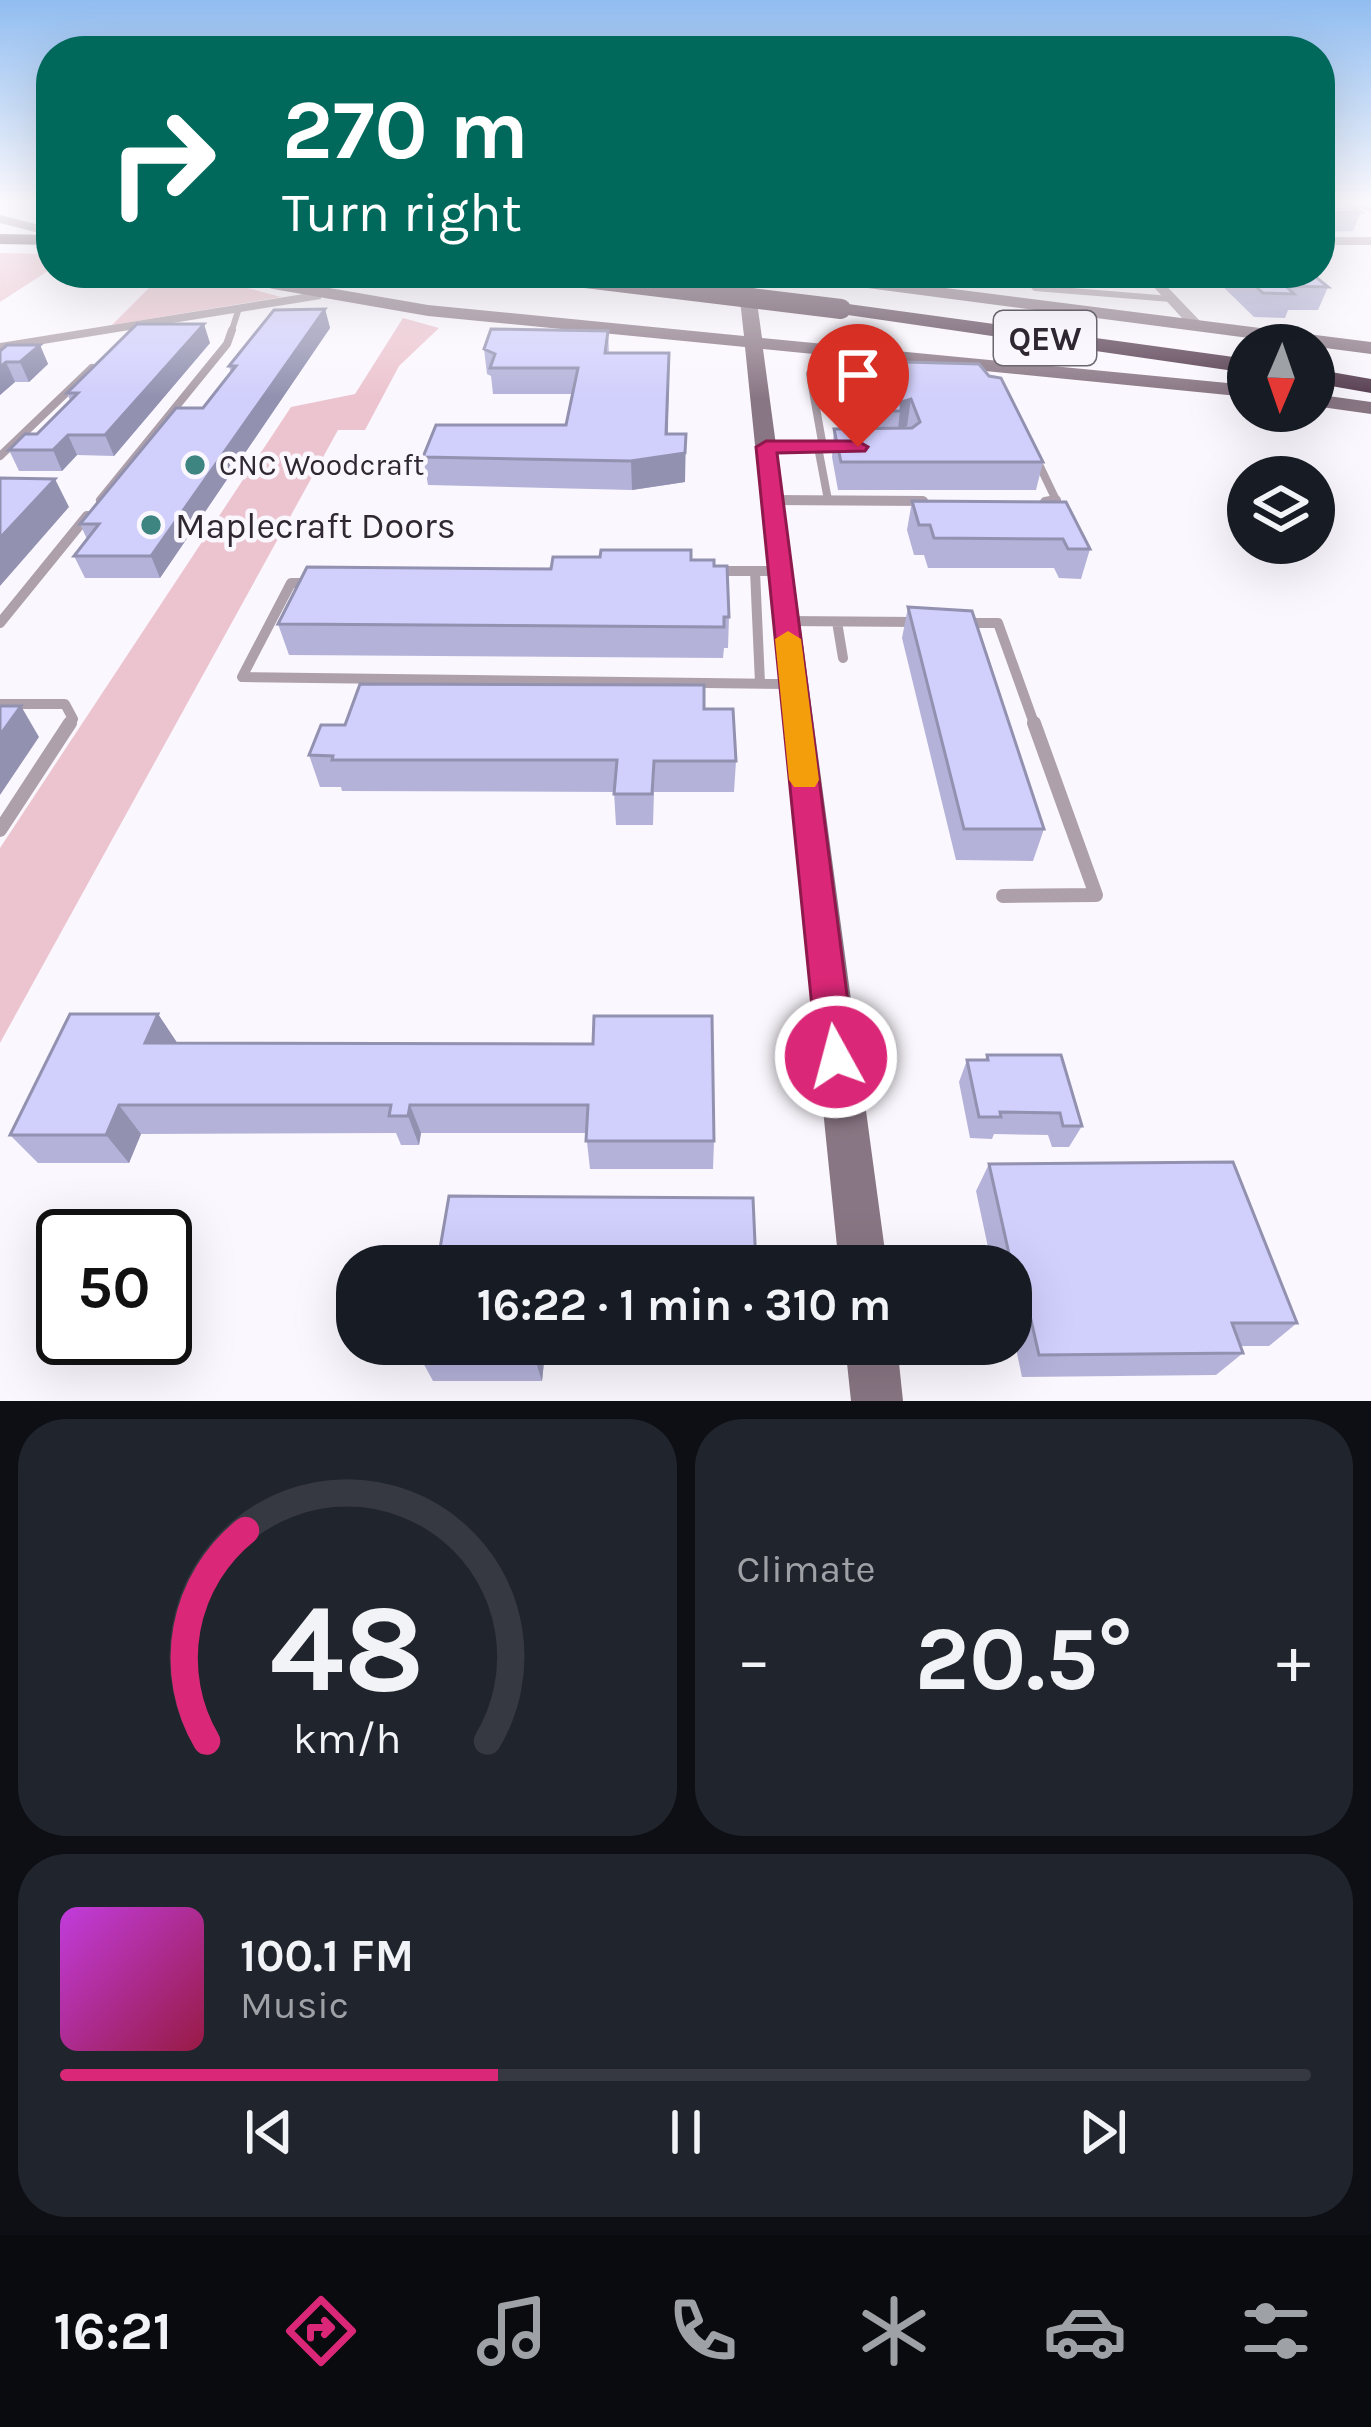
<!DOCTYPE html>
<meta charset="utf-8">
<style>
:root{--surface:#171b24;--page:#20242c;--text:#f1f3f6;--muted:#9ea1a6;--line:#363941;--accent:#db2777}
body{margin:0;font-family:Karla,sans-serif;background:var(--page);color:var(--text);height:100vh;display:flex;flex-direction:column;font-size:45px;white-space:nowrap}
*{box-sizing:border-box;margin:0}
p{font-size:39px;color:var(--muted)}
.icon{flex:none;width:66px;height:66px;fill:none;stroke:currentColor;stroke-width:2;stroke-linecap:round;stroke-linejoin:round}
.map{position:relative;height:1401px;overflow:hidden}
.panel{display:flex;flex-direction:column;gap:18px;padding:18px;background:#0d0f14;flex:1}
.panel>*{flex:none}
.guide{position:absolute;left:36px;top:36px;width:1299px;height:252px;border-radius:48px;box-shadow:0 12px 48px #0002;background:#00695c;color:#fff;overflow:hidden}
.needle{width:78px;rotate:182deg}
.buttons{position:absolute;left:1227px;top:324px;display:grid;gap:24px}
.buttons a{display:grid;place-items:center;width:108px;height:108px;border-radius:50%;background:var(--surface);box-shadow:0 12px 48px #0002;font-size:60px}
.speed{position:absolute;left:36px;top:1209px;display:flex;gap:24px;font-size:60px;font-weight:700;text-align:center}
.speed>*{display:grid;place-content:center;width:156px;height:156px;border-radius:50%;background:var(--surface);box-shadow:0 12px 48px #0002;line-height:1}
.speed .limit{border:6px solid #111;border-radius:18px;background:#fff;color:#111}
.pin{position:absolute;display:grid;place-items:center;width:102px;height:102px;color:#fff;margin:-123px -51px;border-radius:50% 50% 50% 0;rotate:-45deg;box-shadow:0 0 12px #0007}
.pin .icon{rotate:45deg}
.me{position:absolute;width:132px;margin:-66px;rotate:353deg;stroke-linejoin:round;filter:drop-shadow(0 0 9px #0008)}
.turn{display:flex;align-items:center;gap:42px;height:252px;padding:0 48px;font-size:54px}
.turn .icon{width:156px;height:156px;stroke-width:2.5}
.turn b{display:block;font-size:84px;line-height:102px}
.big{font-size:90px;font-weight:700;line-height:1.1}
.panel .card{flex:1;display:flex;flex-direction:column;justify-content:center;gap:18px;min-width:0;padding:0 42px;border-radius:48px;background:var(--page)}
.panel .dial{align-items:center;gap:0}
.dial svg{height:312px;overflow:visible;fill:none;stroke:var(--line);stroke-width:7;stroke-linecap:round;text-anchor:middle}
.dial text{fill:var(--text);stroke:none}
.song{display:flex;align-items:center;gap:36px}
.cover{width:144px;height:144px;border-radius:18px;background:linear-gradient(135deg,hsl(290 70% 55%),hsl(340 70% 35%))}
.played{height:12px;border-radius:6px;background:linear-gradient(90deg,var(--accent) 35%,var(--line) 35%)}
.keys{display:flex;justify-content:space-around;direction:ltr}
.heat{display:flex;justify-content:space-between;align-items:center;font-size:66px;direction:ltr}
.panel .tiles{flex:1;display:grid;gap:18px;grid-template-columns:1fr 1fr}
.card:last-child{grid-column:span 2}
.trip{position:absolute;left:336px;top:1245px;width:696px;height:120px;border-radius:48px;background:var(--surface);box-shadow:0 12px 48px #0002;font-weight:700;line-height:120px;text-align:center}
.tabs{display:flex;height:192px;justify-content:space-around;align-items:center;background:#090b0e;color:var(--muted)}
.tabs .icon{width:84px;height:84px}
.tabs .current{color:var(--accent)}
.tabs b{font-size:54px;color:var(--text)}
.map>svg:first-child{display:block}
</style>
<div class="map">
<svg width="1371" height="1401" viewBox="0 0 1371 1401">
<rect width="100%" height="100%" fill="#fbf7fe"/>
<path fill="#ecc4cf" d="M0,253L51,254V269L0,302Z
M120,273H192L281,297L112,325L160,277Z
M403,318L439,328L399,366L365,430H338L0,1043V848L291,407L355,394Z"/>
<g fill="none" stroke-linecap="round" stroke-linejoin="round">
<path stroke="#ada0aa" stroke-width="6" d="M1024,273L1035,288L1171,299
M1031,281H1062
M231,333L239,308"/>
<path stroke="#ada0aa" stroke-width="8" d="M856,440L840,370L880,373
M766,447H849
M818,447L828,500
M823,447L810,374L840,370
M0,456L92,368
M1035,456L1057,502H1045
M100,500L227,344L232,330
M772,500L923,501"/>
<path stroke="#ada0aa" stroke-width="10" d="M772,500L923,501
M1045,502L1056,500
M716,571H779
M755,571L760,683
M312,583H291L242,677L791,684
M787,621L917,622
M837,622L843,658
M0,623L87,516
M961,623H998L1035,726
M0,704H65L73,719L68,726"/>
<path stroke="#ada0aa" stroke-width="14" d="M0,830L70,723
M1003,896L1096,895L1034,723"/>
<path fill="#ada0aa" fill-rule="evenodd" d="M1352,202L1371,205V213L1353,204Z
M1320,237H1371V245H1320Z
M1141,273H1154L1202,323V329H1192Z
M316,292L321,293V299L0,351V343Z"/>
<path fill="#897684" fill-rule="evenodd" d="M40,202H51V206L42,205Z
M0,215L51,228V236L0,223Z
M213,273H243L428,305L744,336L737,273H753L762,338L1248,385V397L763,349L887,1266H839L745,347L428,316L273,289Z
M783,273H828L1371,342V354L791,278Z
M1314,394L1371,402V414L1314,406Z
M845,1344H897L903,1401H851Z"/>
<path fill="#583f52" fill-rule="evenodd" d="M0,234L51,235V245L0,244Z
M841,303L1248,359V373L834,313L831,309Z
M1314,369L1371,379V393L1314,383Z"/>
<path stroke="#583f52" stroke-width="20" d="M544,273L841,309"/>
</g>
<path fill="#b4b2d9" d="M1320,202L1361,212L1353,231L1320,232Z
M1065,273H1143L1141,280L1072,282Z
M1212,273H1311L1328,287L1318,310H1288L1285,318L1254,317L1211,275Z
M325,309L330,328L160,578H85L74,556L87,539L80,524L203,408L231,373L229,366Z
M608,331L609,353H669L668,434L685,482L632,490L428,485L423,457L566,425L572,394H493L491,376L487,374L484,349Z
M210,343L114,456L77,455L62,471H19L9,450L37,434L70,400L67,393Z
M40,345L48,364L29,382H15L0,395V351Z
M866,361L1043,462L1036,490H838L832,457L834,429L873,428L862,387Z
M912,501L1066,502L1090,549L1081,579L1059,578L1054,568H928L924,555H914L907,530Z
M600,557L691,560L714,566L729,617L728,648H724L723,658L289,655L278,624Z
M908,607L1044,829L1033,861L956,860L902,638Z
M704,709L736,761L734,792H654L653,825H616L614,792L342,791L341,787H320L309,755L345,725Z
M158,1014L177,1043L593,1044L714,1141L713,1169H590L586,1133H421L419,1145H401L396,1133L141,1134L129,1163H38L10,1135Z
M987,1055L1082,1126L1069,1147H1052L1048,1135L994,1134L992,1139L970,1138L959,1082L967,1060H985Z
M989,1164L1297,1323L1269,1346H1240L1243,1353L1216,1375L1022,1377L1015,1344H1011V1266H992L976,1191Z
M424,1344H757L755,1353L545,1352L542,1381H433L421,1359Z"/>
<path fill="#9291b0" d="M325,309L330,328L160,578L151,556Z
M204,324L210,343L114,456L105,435Z
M40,345L48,364L29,382L20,362Z
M669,353L667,456L686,434L685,482L632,490L631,461Z
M6,362L15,382L0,395V367Z
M911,399L907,426L898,429L901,402Z
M68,435L77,455L62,471L53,450Z
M55,479L69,507L0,586V538Z
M21,706L39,737L0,795V735Z
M158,1014L178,1044L145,1043Z
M119,1105L141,1134L129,1163L106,1135Z
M410,1105L421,1133L419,1145L408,1116Z
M537,1344H543L545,1352L542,1381L535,1359Z"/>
<path fill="#d1cffc" stroke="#9291b0" stroke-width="3" d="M1320,202H1344L1361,212L1320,213Z
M1241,273H1311L1328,287L1286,286L1294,294L1263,293Z
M325,309L151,556H74L99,524H80L176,408H203L236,366H229L274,310Z
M137,324H204L105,435H68L53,450H9L25,434H37L78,393H67Z
M491,329L608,331L605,353H669L666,434H686L685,453L631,461L423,457L436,425H566L578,368H490L495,354L484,349Z
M7,345H40L20,362H6L0,367V351Z
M866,361L979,364L989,376L1001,378L1043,462H841L834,429L912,428L920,422L911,399L901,402V411H879Z
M0,478L55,479L0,538Z
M912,501L1066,502L1090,549H1068L1063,539L934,538L930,525H919Z
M601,550H691V560H714V566H727L729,617H724V627L278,624L307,567L551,569L553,557H600Z
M908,607L972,611L1044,829H964Z
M360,684L704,685V709H733L736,761H654L652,794H614L617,760H332L333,756L309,755L321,725H345Z
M0,706H21L0,735Z
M70,1014H158L145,1043L593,1044L594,1016H712L714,1141H586L588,1105H410L408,1116H389L391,1105H119L106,1135H10Z
M987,1055H1061L1082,1126H1063L1060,1113L1000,1112L1001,1117H979L967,1060H988Z
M1233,1162L1297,1323H1232L1243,1353L1039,1355L1031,1320L1024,1321L989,1164Z
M449,1196L753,1198L756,1266H437Z
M424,1344H537L535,1359H421Z"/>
<linearGradient id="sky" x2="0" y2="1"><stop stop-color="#91bdf0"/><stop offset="0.51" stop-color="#fdfbff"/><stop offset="1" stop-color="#fdfbff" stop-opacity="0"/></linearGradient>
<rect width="1371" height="398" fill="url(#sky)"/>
<path fill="#db2777" stroke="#8e194d" stroke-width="3" d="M858,441L868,447L865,451L777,453L855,1057L850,1070L836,1075L823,1070L817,1057L756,447L766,441Z"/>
<path fill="#f59e0b" d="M788,631L801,639L819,780L815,787H794L789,780L775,639Z"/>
<g fill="#3e8581" stroke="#fbf7fe" stroke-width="4.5">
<circle cx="195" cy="465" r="12"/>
<circle cx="151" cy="525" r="12"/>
</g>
<g text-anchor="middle" stroke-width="9" stroke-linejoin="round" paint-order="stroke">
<g font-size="30" fill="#2f2833" stroke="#fbf7fe" text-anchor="start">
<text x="219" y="475">CNC Woodcraft</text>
</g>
<rect fill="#fbf7fe" stroke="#6c6670" stroke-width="3" x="994" y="311" width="102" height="54" rx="9"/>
<g font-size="33" font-weight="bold" fill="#2f2833">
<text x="1045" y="350">QEW</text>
</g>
<g font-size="36" fill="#2f2833" stroke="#fbf7fe" text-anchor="start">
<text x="175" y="538">Maplecraft Doors</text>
</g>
</g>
</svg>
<div class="buttons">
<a><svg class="needle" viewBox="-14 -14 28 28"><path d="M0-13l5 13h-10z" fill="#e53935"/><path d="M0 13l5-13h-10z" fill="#9ea1a6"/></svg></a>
<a><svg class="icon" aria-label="layers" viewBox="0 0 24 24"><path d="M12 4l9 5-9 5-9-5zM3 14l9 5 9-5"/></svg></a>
</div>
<div class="speed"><div class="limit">50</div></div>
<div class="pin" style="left:858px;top:447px;background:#d93025"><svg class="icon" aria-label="arrive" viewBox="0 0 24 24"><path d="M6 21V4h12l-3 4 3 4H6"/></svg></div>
<svg class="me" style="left:836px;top:1057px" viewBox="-20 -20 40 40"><circle r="17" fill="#db2777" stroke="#fff" stroke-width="3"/><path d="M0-11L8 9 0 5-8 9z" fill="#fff"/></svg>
<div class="trip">16:22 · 1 min · 310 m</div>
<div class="guide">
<div class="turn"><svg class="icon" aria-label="right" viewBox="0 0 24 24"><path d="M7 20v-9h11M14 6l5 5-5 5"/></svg><div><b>270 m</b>Turn right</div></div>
</div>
</div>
<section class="panel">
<div class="tiles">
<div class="card dial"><svg viewBox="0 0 100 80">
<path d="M14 69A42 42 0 1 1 86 69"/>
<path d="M14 69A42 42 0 0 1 24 15" stroke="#db2777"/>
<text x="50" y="56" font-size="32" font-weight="700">48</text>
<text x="50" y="72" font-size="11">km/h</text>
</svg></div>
<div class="card"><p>Climate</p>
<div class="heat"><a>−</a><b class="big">20.5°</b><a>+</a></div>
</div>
<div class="card">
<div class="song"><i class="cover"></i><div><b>100.1 FM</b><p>Music</p></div></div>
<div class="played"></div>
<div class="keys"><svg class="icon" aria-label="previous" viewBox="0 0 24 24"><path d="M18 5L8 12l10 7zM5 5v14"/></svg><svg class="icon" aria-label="pause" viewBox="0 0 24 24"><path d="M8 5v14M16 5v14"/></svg><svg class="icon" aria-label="next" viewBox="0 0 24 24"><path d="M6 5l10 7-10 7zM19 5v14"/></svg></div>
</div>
</div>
</section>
<nav class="tabs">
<b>16:21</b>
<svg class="icon current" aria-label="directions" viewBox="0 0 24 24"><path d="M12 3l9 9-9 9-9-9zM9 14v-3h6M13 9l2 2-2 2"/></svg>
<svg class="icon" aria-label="music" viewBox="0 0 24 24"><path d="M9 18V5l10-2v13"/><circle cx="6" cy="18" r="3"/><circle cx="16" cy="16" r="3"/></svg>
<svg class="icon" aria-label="phone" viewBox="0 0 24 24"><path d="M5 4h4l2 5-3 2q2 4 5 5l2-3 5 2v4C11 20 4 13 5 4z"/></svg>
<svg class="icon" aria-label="climate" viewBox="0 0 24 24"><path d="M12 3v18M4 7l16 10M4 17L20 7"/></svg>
<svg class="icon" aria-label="car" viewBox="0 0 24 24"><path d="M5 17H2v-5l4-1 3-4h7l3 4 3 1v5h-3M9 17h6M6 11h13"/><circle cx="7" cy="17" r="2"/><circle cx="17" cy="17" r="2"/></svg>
<svg class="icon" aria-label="filters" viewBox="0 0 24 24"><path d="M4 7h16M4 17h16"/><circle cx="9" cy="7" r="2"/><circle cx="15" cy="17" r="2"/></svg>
</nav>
